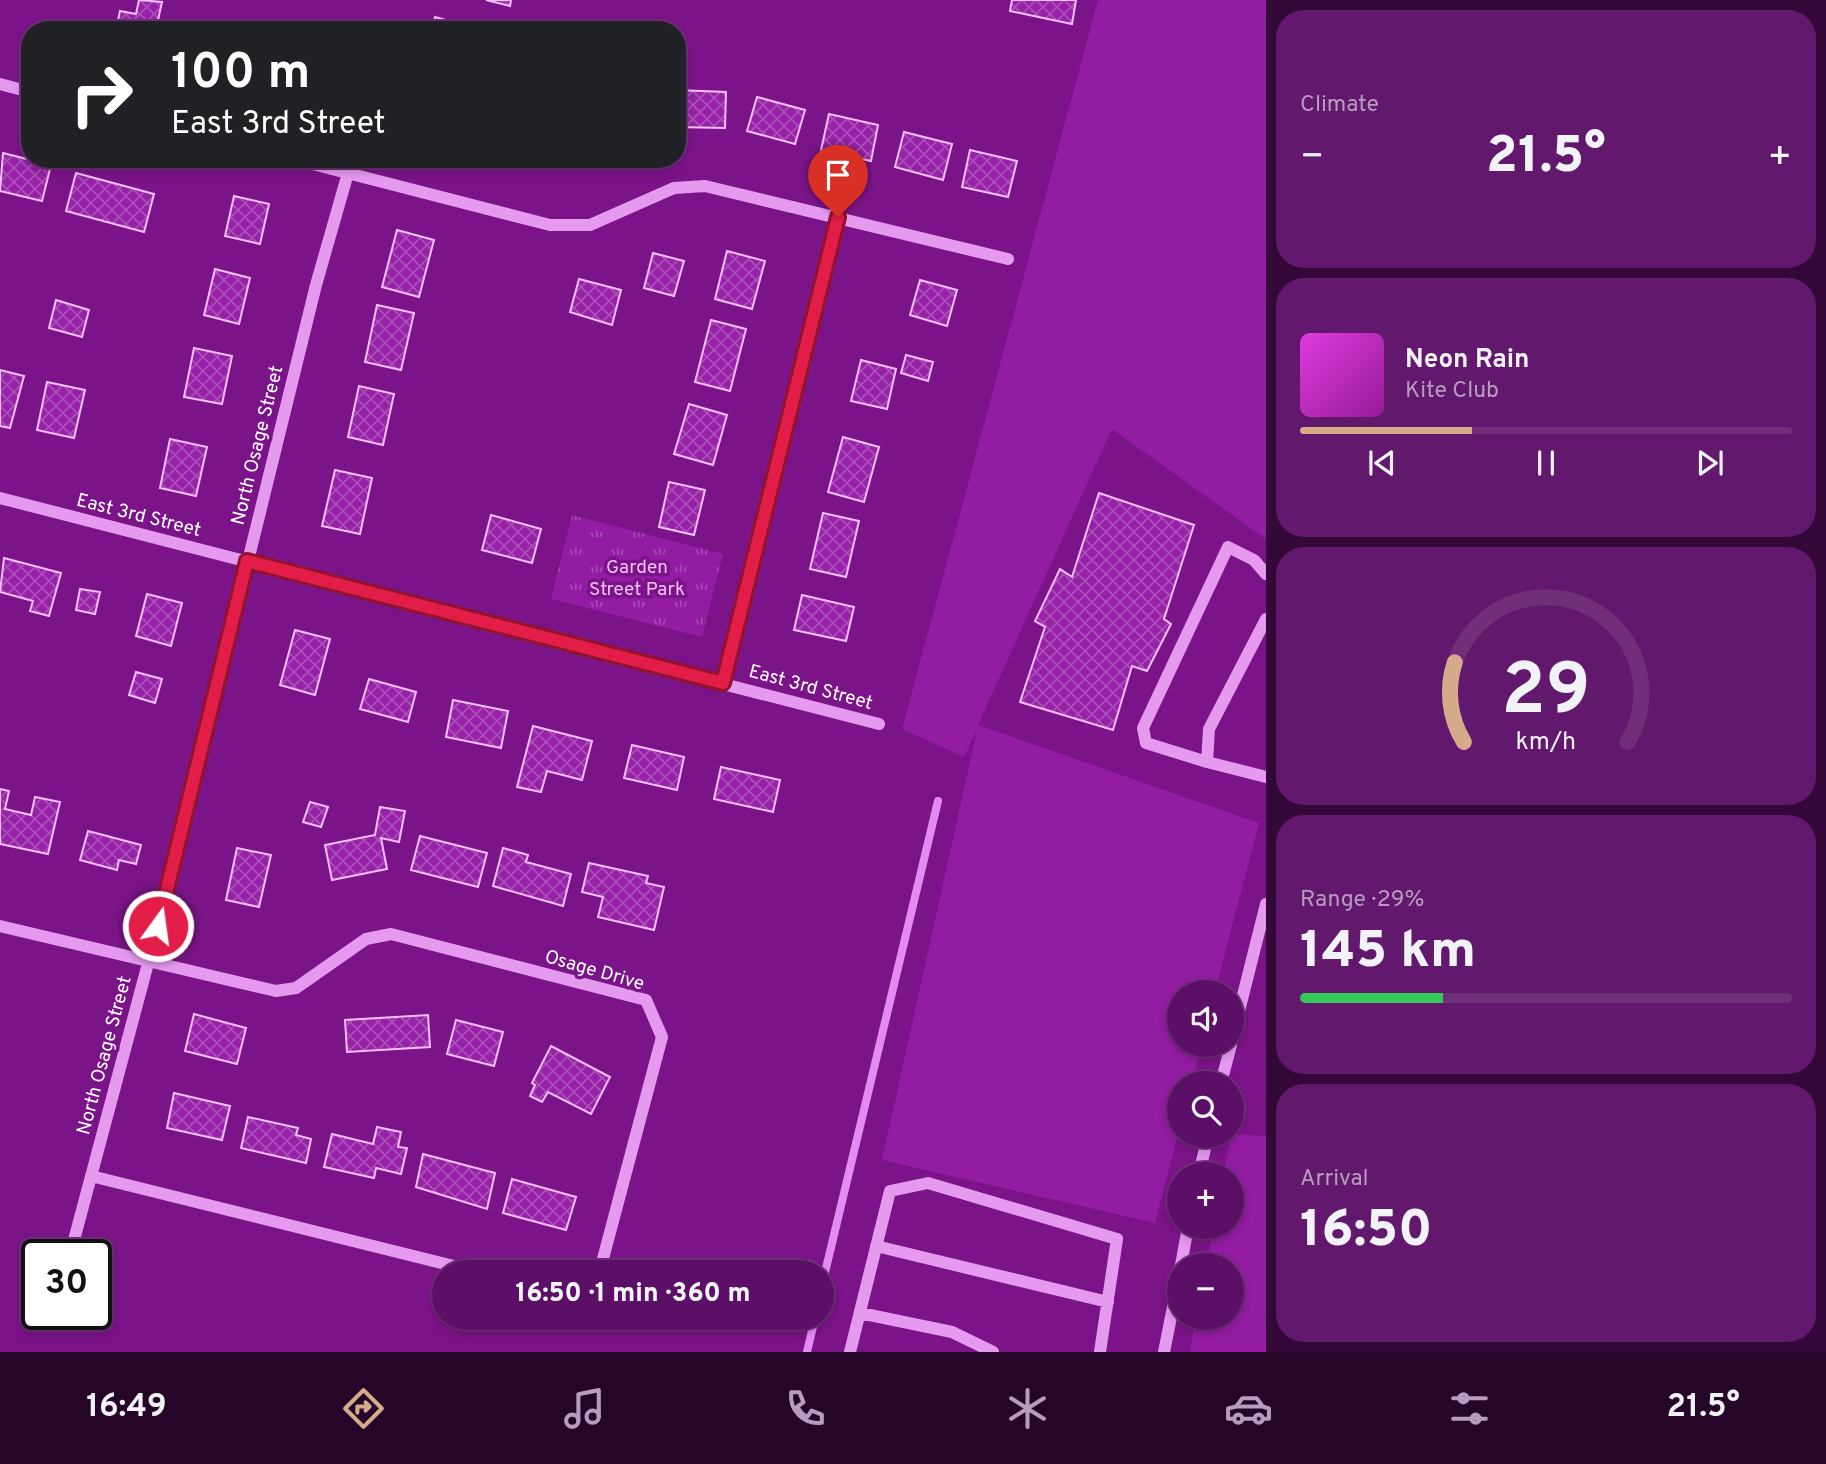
<!DOCTYPE html>
<meta charset="utf-8">
<style>
:root{--surface:#5c0f66;--page:#62186c;--text:#f1f3f6;--muted:#b89cbf;--line:#712f7a;--accent:#d6ab8b}
body{margin:0;font-family:Overpass,sans-serif;background:var(--page);color:var(--text);height:100vh;display:flex;flex-direction:column;font-size:26px;white-space:nowrap}
*{box-sizing:border-box;margin:0}
p{font-size:23px;color:var(--muted)}
.icon{flex:none;width:38px;height:38px;fill:none;stroke:currentColor;stroke-width:2;stroke-linecap:round;stroke-linejoin:round}
.map{position:relative;flex:1;overflow:hidden}
.drawer{display:flex;flex-direction:column;gap:10px;padding:10px;background:#330838;width:560px}
.drawer>*{flex:none}
.guide{position:absolute;left:21px;top:21px;width:665px;height:147px;border-radius:28px;box-shadow:0 4px 10px #0003,0 0 0 2px var(--line);background:#202124;color:#fff;overflow:hidden}
.buttons{position:absolute;left:1167px;top:980px;display:grid;gap:14px}
.buttons a{display:grid;place-items:center;width:77px;height:77px;border-radius:50%;background:var(--surface);box-shadow:0 4px 10px #0003,0 0 0 2px var(--line);font-size:35px}
.speed{position:absolute;left:21px;top:1239px;display:flex;gap:14px;font-size:35px;font-weight:700;text-align:center}
.speed>*{display:grid;place-content:center;width:91px;height:91px;border-radius:50%;background:var(--surface);box-shadow:0 4px 10px #0003,0 0 0 2px var(--line);line-height:1}
.speed .limit{border:4px solid #111;border-radius:10px;background:#fff;color:#111}
.pin{position:absolute;display:grid;place-items:center;width:60px;height:60px;color:#fff;margin:-72px -30px;border-radius:50% 50% 50% 0;rotate:-45deg;box-shadow:0 0 7px #0007}
.pin .icon{rotate:45deg}
.me{position:absolute;width:77px;margin:-38px;rotate:14deg;stroke-linejoin:round;filter:drop-shadow(0 0 5px #0008)}
.turn{display:flex;align-items:center;gap:24px;height:147px;padding:0 35px;font-size:32px}
.turn .icon{width:91px;height:91px;stroke-width:2.5}
.turn b{display:block;font-size:49px;line-height:60px}
.big{font-size:52px;font-weight:800;line-height:1.1}
.drawer .card{flex:1;display:flex;flex-direction:column;justify-content:center;gap:10px;min-width:0;padding:0 24px;border-radius:28px;background:var(--page)}
.drawer .dial{align-items:center;gap:0}
.dial svg{height:182px;overflow:visible;fill:none;stroke:var(--line);stroke-width:7;stroke-linecap:round;text-anchor:middle}
.dial text{fill:var(--text);stroke:none}
.song{display:flex;align-items:center;gap:21px}
.cover{width:84px;height:84px;border-radius:10px;background:linear-gradient(135deg,hsl(300 70% 55%),hsl(300 70% 35%))}
.played{height:7px;border-radius:4px;background:linear-gradient(90deg,var(--accent) 35%,var(--line) 35%)}
.keys{display:flex;justify-content:space-around;direction:ltr}
.heat{display:flex;justify-content:space-between;align-items:center;font-size:38px;direction:ltr}
.charge{height:10px;border-radius:5px;background:linear-gradient(90deg,#34c759 29%,var(--line) 0)}
.trip{position:absolute;left:432px;top:1260px;width:402px;height:70px;border-radius:35px;background:var(--surface);box-shadow:0 4px 10px #0003,0 0 0 2px var(--line);font-weight:800;line-height:70px;text-align:center}
.dock{display:flex;height:112px;justify-content:space-around;align-items:center;background:#250629;color:var(--muted)}
.dock .icon{width:49px;height:49px}
.dock .on{color:var(--accent)}
.dock b{font-size:32px;color:var(--text)}
main{display:flex;flex:1;min-height:0}
.map>svg:first-child{display:block}
</style>
<main>
<div class="map">
<svg width="1266" height="1352" viewBox="0 0 1266 1352">
<defs>
<pattern id="park-tufts" width="24" height="20" patternUnits="userSpaceOnUse" patternTransform="scale(1.75)"><rect width="24" height="20" fill="#921ca2"/><path d="M3 7l-1-3M5 7V3M7 7l1-3M15 17l-1-3M17 17v-4M19 17l1-3" fill="none" stroke="#a849b5"/></pattern>
<pattern id="building-cross-hatch" width="8" height="8" patternUnits="userSpaceOnUse" patternTransform="scale(1.75)"><rect width="8" height="8" fill="#9722a7"/><path d="M0 0l8 8M0 8l8-8" fill="none" stroke="#ac4eb9"/></pattern>
</defs>
<rect width="100%" height="100%" fill="#7b1488"/>
<path fill="#921ca2" d="M1098,0H1266V539L1112,429L978,725L1259,823L1215,992H1180V1045H1202L1192,1083H1180L1179,1130L1155,1223L882,1160L977,730L964,757L902,729Z
M1232,1134L1266,1136V1352H1190L1196,1318H1232V1265H1206L1213,1227H1232V1174H1223Z"/>
<path fill="url(#park-tufts)" d="M572,515L723,554L702,637L551,599Z"/>
<g fill="none" stroke-linecap="round" stroke-linejoin="round">
<path stroke="#e48bf2" stroke-width="8" d="M822,1285L938,801
M807,1352L815,1318"/>
</g>
<path fill="url(#building-cross-hatch)" stroke="#f4c0fb" stroke-width="2" d="M139,0L162,2L158,20L181,25L180,30H116L120,11L136,14Z
M486,0H511L510,6Z
M1012,0H1076L1072,24L1010,11Z
M435,17L471,27V30H432Z
M677,90L726,92L725,128L677,127Z
M757,97L805,110L795,144L747,131Z
M829,114L878,125L871,161L821,150Z
M904,132L952,144L943,180L895,167Z
M970,150L1017,161L1008,197L962,187Z
M3,153L51,165L42,201L0,191Z
M76,173L154,194L144,232L66,211Z
M234,196L269,204L260,244L225,236Z
M397,230L434,240L419,297L382,287Z
M727,251L765,261L752,309L715,299Z
M653,253L684,261L674,296L644,288Z
M215,269L250,278L239,324L204,315Z
M579,279L621,290L612,325L570,312Z
M920,280L957,290L947,326L910,315Z
M56,300L89,310L82,337L49,328Z
M377,305L414,313L401,370L365,362Z
M711,320L746,329L730,391L695,382Z
M194,348L232,356L222,404L184,397Z
M906,355L933,362L928,381L901,373Z
M861,360L896,369L887,409L851,401Z
M0,370L24,376L10,428L0,426Z
M47,382L85,390L74,438L37,430Z
M359,386L394,394L383,445L348,437Z
M689,404L727,415L713,465L674,454Z
M843,437L879,447L864,502L828,492Z
M170,439L207,447L196,496L160,488Z
M335,470L372,478L360,534L322,526Z
M669,482L705,490L694,535L659,527Z
M1099,493L1194,525L1164,619L1171,624L1147,671L1132,666L1113,730L1020,702L1045,627L1035,621L1060,569L1072,577Z
M823,513L859,521L846,577L810,569Z
M491,515L541,529L532,563L482,550Z
M4,558L61,573L49,616L30,611L33,601L0,592Z
M80,589L100,592L95,614L76,610Z
M147,594L182,603L171,646L136,636Z
M802,595L854,607L846,641L794,630Z
M295,630L330,639L315,695L280,685Z
M136,672L162,679L155,703L129,695Z
M369,679L416,692L408,722L360,709Z
M453,700L508,711L501,748L446,737Z
M533,726L592,741L582,780L547,771L541,792L517,787Z
M632,745L684,757L677,790L624,778Z
M721,767L780,780L773,812L714,799Z
M0,789L9,791L5,809L31,815L35,797L60,802L48,854L0,844Z
M310,802L328,807L321,827L303,822Z
M380,807L405,811L399,842L381,838L387,869L332,880L325,845L375,835Z
M88,831L141,845L136,864L119,860L117,870L80,860Z
M420,836L487,853L478,887L411,870Z
M237,848L271,855L259,907L226,900Z
M503,848L528,855L526,862L571,874L563,906L493,886Z
M589,863L648,876L646,883L664,887L654,930L598,917L603,897L582,892Z
M194,1014L246,1028L237,1064L185,1051Z
M428,1015L430,1047L347,1052L345,1020Z
M456,1020L503,1032L494,1066L447,1054Z
M551,1046L610,1077L591,1114L548,1092L542,1102L530,1096L535,1085L532,1083Z
M174,1093L230,1106L222,1140L167,1128Z
M248,1117L298,1128L296,1135L311,1139L306,1163L241,1148Z
M377,1127L401,1132L398,1147L407,1148L401,1174L376,1168L374,1178L324,1167L332,1134L373,1144Z
M423,1154L495,1173L487,1209L416,1187Z
M512,1179L576,1197L566,1230L503,1213Z"/>
<g fill="none" stroke-linecap="round" stroke-linejoin="round">
<path stroke="#e59aef" stroke-width="12" d="M0,84L30,92
M293,159L550,225H590L674,188L705,186L1008,259
M0,498L879,724
M1266,619L1209,729L1207,762L1266,777
M723,683L838,217
M1207,762L1146,743L1143,728L1228,547L1254,560L1266,574
M0,926L276,991L296,988L366,939L391,934L646,1000L662,1037L600,1270L596,1272
M1232,1039L1266,904
M1221,1083L1231,1045
M1199,1174L1208,1136
M91,1176L478,1272
M876,1246L1108,1302
M70,1255L158,926L316,285L348,173
M1181,1265L1188,1227
M860,1313L952,1332L993,1352
M51,1323L53,1314
M850,1352L890,1191L928,1183L1117,1239L1100,1352
M1164,1352L1180,1272"/>
</g>
<g fill="none" stroke-linecap="round" stroke-linejoin="round">
<defs>
<path id="route" d="M158,926L247,561L723,683L838,217"/>
</defs>
<use href="#route" stroke="#92132f" stroke-width="18"/>
<use href="#route" stroke="#e11d48" stroke-width="12"/>
</g>
<g text-anchor="middle" stroke-width="7" stroke-linejoin="round" paint-order="stroke">
<g font-size="19" fill="#fff" stroke="#7b1488">
<text transform="translate(256 445) rotate(-76)" y="7">North Osage Street</text>
<text transform="translate(139 514) rotate(14)" y="7">East 3rd Street</text>
<text transform="translate(811 686) rotate(15)" y="7">East 3rd Street</text>
<text transform="translate(595 969) rotate(16)" y="7">Osage Drive</text>
<text transform="translate(103 1055) rotate(-75)" y="7">North Osage Street</text>
</g>
<g font-size="19" fill="#f4c0fb" stroke="#7b1488">
<text x="637" y="573">Garden<tspan x="637" dy="22">Street Park</tspan></text>
</g>
</g>
</svg>
<div class="buttons">
<a><svg class="icon" aria-label="sound" viewBox="0 0 24 24"><path d="M4 9h4l5-4v14l-5-4H4zM17 9q2 3 0 6"/></svg></a>
<a><svg class="icon" aria-label="search" viewBox="0 0 24 24"><circle cx="10" cy="10" r="6"/><path d="M15 15l6 6"/></svg></a>
<a>+</a>
<a>−</a>
</div>
<div class="speed"><div class="limit">30</div></div>
<div class="pin" style="left:838px;top:217px;background:#d93025"><svg class="icon" aria-label="arrive" viewBox="0 0 24 24"><path d="M6 21V4h12l-3 4 3 4H6"/></svg></div>
<svg class="me" style="left:158px;top:926px" viewBox="-20 -20 40 40"><circle r="17" fill="#e11d48" stroke="#fff" stroke-width="3"/><path d="M0-11L8 9 0 5-8 9z" fill="#fff"/></svg>
<div class="trip">16:50 · 1 min · 360 m</div>
<div class="guide">
<div class="turn"><svg class="icon" aria-label="right" viewBox="0 0 24 24"><path d="M7 20v-9h11M14 6l5 5-5 5"/></svg><div><b>100 m</b>East 3rd Street</div></div>
</div>
</div>
<section class="drawer">
<div class="card"><p>Climate</p>
<div class="heat"><a>−</a><b class="big">21.5°</b><a>+</a></div>
</div>
<div class="card">
<div class="song"><i class="cover"></i><div><b>Neon Rain</b><p>Kite Club</p></div></div>
<div class="played"></div>
<div class="keys"><svg class="icon" aria-label="previous" viewBox="0 0 24 24"><path d="M18 5L8 12l10 7zM5 5v14"/></svg><svg class="icon" aria-label="pause" viewBox="0 0 24 24"><path d="M8 5v14M16 5v14"/></svg><svg class="icon" aria-label="next" viewBox="0 0 24 24"><path d="M6 5l10 7-10 7zM19 5v14"/></svg></div>
</div>
<div class="card dial"><svg viewBox="0 0 100 80">
<path d="M14 69A42 42 0 1 1 86 69"/>
<path d="M14 69A42 42 0 0 1 10 34" stroke="#d6ab8b"/>
<text x="50" y="56" font-size="32" font-weight="700">29</text>
<text x="50" y="72" font-size="11">km/h</text>
</svg></div>
<div class="card"><p>Range · 29%</p><b class="big">145 km</b><div class="charge"></div></div>
<div class="card"><p>Arrival</p><b class="big">16:50</b></div>
</section>
</main>
<nav class="dock">
<b>16:49</b>
<svg class="icon on" aria-label="directions" viewBox="0 0 24 24"><path d="M12 3l9 9-9 9-9-9zM9 14v-3h6M13 9l2 2-2 2"/></svg>
<svg class="icon" aria-label="music" viewBox="0 0 24 24"><path d="M9 18V5l10-2v13"/><circle cx="6" cy="18" r="3"/><circle cx="16" cy="16" r="3"/></svg>
<svg class="icon" aria-label="phone" viewBox="0 0 24 24"><path d="M5 4h4l2 5-3 2q2 4 5 5l2-3 5 2v4C11 20 4 13 5 4z"/></svg>
<svg class="icon" aria-label="climate" viewBox="0 0 24 24"><path d="M12 3v18M4 7l16 10M4 17L20 7"/></svg>
<svg class="icon" aria-label="car" viewBox="0 0 24 24"><path d="M5 17H2v-5l4-1 3-4h7l3 4 3 1v5h-3M9 17h6M6 11h13"/><circle cx="7" cy="17" r="2"/><circle cx="17" cy="17" r="2"/></svg>
<svg class="icon" aria-label="filters" viewBox="0 0 24 24"><path d="M4 7h16M4 17h16"/><circle cx="9" cy="7" r="2"/><circle cx="15" cy="17" r="2"/></svg>
<b>21.5°</b>
</nav>
